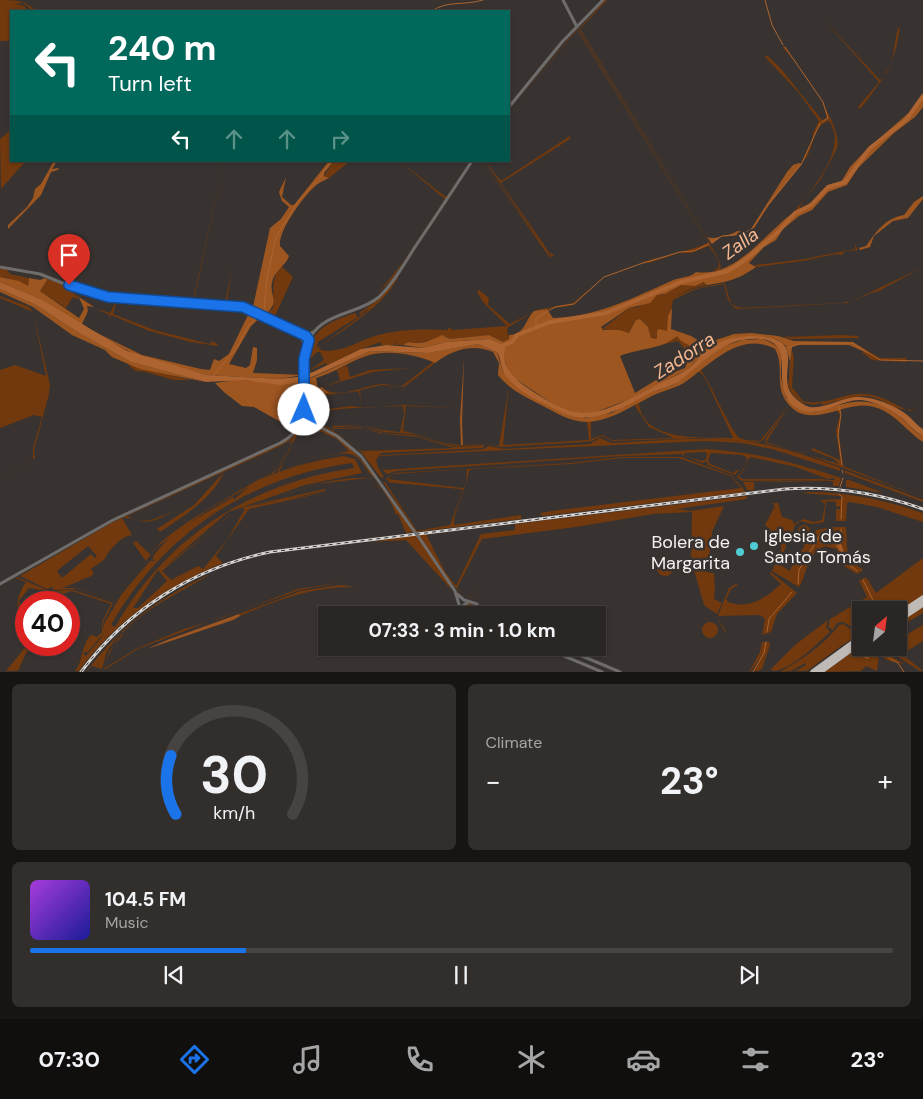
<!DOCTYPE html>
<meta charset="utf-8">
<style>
:root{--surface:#2a2624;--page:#322e2c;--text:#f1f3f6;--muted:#a5a5a6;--line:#464341;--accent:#1a73e8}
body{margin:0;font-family:"DM Sans",sans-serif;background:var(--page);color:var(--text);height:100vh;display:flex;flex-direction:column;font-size:19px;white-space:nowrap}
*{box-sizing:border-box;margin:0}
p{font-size:16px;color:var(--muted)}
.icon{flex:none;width:28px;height:28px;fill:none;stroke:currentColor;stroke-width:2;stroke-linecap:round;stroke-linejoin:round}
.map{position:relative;height:672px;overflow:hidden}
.panel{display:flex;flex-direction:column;gap:12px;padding:12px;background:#171514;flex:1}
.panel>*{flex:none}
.guide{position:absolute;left:10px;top:10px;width:500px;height:152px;border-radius:0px;box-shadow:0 1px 4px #0004,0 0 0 1px var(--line);background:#00695c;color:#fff;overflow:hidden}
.needle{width:32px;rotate:28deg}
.buttons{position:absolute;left:852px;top:601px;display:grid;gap:10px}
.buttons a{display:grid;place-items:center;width:55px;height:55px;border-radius:0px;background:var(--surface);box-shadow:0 1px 4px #0004,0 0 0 1px var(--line);font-size:25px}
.speed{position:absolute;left:15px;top:591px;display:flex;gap:10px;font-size:25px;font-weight:700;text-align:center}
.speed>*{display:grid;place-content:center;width:65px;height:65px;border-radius:50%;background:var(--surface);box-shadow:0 1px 4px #0004,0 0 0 1px var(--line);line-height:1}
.speed .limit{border:8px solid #d22;background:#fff;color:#111}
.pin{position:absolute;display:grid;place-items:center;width:42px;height:42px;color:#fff;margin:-51px -21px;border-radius:50% 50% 50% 0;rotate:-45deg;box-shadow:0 0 5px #0007}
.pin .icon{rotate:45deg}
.me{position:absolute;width:55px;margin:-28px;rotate:1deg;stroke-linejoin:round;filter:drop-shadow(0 0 4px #0008)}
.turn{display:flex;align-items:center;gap:18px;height:105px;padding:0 15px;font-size:22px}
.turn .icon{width:65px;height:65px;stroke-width:2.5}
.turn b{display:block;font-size:35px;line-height:42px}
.lanes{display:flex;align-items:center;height:48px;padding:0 15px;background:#0003;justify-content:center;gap:25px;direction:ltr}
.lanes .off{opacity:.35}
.big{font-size:38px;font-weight:700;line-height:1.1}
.panel .tile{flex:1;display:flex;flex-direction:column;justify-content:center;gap:8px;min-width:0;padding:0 18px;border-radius:8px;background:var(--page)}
.panel .dial{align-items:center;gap:0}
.dial svg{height:130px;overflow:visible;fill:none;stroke:var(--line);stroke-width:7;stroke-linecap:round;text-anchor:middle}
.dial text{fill:var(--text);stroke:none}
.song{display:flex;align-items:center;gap:15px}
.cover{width:60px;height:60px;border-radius:8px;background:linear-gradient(135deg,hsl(280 70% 55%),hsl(240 70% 35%))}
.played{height:5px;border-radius:2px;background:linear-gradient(90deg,var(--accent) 25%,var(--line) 25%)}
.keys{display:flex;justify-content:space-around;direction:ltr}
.heat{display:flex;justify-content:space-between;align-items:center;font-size:28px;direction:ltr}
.panel .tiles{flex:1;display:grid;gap:12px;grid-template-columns:1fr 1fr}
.tile:last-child{grid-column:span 2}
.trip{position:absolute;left:318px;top:606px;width:288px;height:50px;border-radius:0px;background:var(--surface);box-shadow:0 1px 4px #0004,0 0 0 1px var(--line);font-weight:700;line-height:50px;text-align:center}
.dock{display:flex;height:80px;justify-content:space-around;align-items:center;background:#110f0e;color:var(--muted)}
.dock .icon{width:35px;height:35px}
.dock .on{color:var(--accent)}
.dock b{font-size:22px;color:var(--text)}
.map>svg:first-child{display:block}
</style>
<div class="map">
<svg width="923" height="672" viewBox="0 0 923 672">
<rect width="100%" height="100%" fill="#383330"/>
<path fill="#71390d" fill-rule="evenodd" d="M0,0C15,0 25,0 36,11H41H33L23,3L15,4L24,6L29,11H11V60L9,41H0Z
M605,0H607L580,29L708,237L579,29Z
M823,19L880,80C897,68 893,32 900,26C896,63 883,80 860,109L858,107L879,82Z
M577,29L581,35L717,256L721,267L719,270L713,271L719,267L718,259L709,246L691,253H679L649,263L641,262C652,260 704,247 708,242L577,30L509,110Z
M782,47H785C798,67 844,125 837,148C835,154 826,168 823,175C817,187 802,198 799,210L795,211C812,189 849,148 829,121C810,126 815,154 801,163L812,141L813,133L819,121L799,93L765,57L767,55L782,70L822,120L827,118C825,100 796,61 782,47Z
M11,130V161H30L23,164L1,189L0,139Z
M570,136V139L501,183L549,252L554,255L552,257L543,244L551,257L550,258L482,161L541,243L485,161L501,181Z
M224,161L194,300L225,302L232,270L227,300L233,304L194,302L193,301Z
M334,161H350L329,178L324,176Z
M399,161L446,197L471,161L392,279L377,295L403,262L445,199Z
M855,244L858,250L846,251L841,255L836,254L802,261L756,267L755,265L804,259L855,249Z
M281,266L293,277L274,318L289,328L258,312V310L266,314L273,308C275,291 269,281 281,266Z
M923,267L877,292H874L847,303L738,309C727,305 727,294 724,284L696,289L673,300L667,331L657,339L651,338L648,327L640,319L636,320L629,333L602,329L629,308L638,307L657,295H663L681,285L695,286L705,282L707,285L690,289L673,298L692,289L724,283L725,284L731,304L740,308L841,303L852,301Z
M0,268L6,269L10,274L29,278L28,287L7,278L0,277Z
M399,275C386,305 346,328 320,346L319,349C335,356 359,341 375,336C398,329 424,329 448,330V327L453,330L507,326L483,302L477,292L479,290L489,298L488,305L510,324L537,310L573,303L599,281L573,305L535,311L507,328L509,339L503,342L489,335L450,339L445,336C431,339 423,345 408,342L403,345H395L397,342L393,345H381V342L361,349L327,365L326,363L306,372C306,334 321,324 355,313L358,317L318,342L317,348L366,312L369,308L360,315L359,313L378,300ZM317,352H320L324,360L310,370V359Z
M45,278L68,286L67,289L79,297L78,299L73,297L66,308L40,291L47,280Z
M0,296L29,307L33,312L50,385L49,394L34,450L35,458L0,479L33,459V448L42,417L34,415L0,428V370L15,365L46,376L33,312L0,298Z
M117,300L113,314L154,330L210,344L212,341L218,344L217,346L191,342L149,331L111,315L108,321L110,315L94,308L110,313Z
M677,335L681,341L690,346L693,356L688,359L685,350L678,341L657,346L673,340Z
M843,335L857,336L860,338L791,339L782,337Z
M856,344L880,358H906V362L872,360L862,352H868Z
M792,350L794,358L792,387L803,401C824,407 845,392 865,394C881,395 894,404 909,411L923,405C896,419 890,397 863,396C853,396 835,402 823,405L821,403L813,405L801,402L793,395L788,386Z
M433,362L435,363L404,387L382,385L360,390L361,405L359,391L309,397L307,412L351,406L367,408L403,405L458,408L406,406L403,431C422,434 442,444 461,445C474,445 486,443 499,446L509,386L503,445L589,440L587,422L591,421V439L602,435L612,440L674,438L649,427L635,406L639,403C642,443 706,437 733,438L707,382L703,375L698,371L700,369C710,381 732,435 740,438C745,441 754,440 760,441L789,405L763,440L759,442L703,438L613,441L601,436L592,441L584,442L500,447L489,444L456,446L415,434L383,432L362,425L333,426L329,430L305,416L306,396L328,393L326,389C338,400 368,384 382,384C388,384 395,387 402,386ZM403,406L404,414L400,432L381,430L362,425L328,428L307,416C332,406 375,408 403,406Z
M128,364L191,380H174L142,371C135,372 133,370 128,364Z
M347,365L350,377L370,370L410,368L373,372L323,387L345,379L317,386L340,380L337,370Z
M789,406L766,442L839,464L834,459L811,450L813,448L840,460L836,430L840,415L836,410L841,409L839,436L843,466L923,498L801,452L765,443L766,438Z
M306,422C337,432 359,454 377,480C367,474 363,459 353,455C337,448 293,467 277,472L290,450L293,436ZM305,424L337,439L349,451L315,459L280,471C282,462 298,431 305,424Z
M361,427L383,433L414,435L456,447L485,445L482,448L381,453L376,460L378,468L384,477L381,478L358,448L331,431L334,428ZM364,428L379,433L419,437L454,448L362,451L333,431L334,429Z
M292,438L289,450L291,440L278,447L127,516C145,526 158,518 175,510C164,516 154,524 141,521C134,520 129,517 122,518L132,535C119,537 108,552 104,560L91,569L94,573L91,576L63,588H74L114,601L146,561L133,543L136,541L151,555C161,533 233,495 256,481C261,478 269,476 273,472C279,468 281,458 286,454L274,473L209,509L157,547L114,601L76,589L53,590V587L47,589L20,576L113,522ZM88,546L97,556L95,558L91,554L62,578L57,571Z
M600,438L612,443C658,441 706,435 752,442C782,447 812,457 840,468V471L772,449L742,443L704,441L400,455L381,456L379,459L381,455H383L474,450L484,449L488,446L505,449L590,444Z
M707,449C754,452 797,463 841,478L839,486H833V482L831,481L754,482V490H747L743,482L835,480L834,478L822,480L742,481L737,477L751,459L739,476L742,479H828L796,467L750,457L735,475L708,465L707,461L702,463L681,454L622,456L396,471L387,474L380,468L383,470ZM684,453L705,452L707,454L706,459L702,461L684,456ZM711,453L742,455L746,457L747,460L741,468L733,473L710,464L708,460Z
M343,456L355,459L362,473L305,485L228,512L162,569L229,516L243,507L326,492L249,509L216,556L223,563C166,586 115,621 79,671H75C84,660 80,647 91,635L97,637L102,632V622L111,604L72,591L65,593L56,602H31L39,599L55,601L57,595L54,592L29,588L19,601L22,612L26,607V629L22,631C17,612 14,599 26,582L16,578L0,587L17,577L49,591L73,590L113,603L103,623V634L88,652L83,653L86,656L102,637L104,624L121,595L150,561H156L152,559C166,533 209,512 233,497L234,500C258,473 308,462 343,456ZM352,463L354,468C251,483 167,536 115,627L111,625C163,534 248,477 352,463ZM242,508L245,509L227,540L203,569L198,566L171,580L162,571L227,517ZM158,570L167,581L138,608H133Z
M621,457H681L731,475L746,492L542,516L540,513L559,510L741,488L731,476L678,458H622L571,464L472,469L469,471C467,488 453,510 454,525L521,515V519L416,532L383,482H390L386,479L394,473L570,463ZM467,469L466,485L463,488L388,479L393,474ZM385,482L460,489L463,490L450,525L417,531Z
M844,470L923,500V502L845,473Z
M224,472C213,498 183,517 160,532L157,529L194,505Z
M368,478L317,484L257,504L325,489V491L258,505H254L313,485C331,481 351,477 370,478L384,492L380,483L413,532L406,533L398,514L396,515C393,503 379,482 368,478Z
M846,480H849L884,493L846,487Z
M808,492C848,492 885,500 923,513V522L877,507L850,502L847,503L846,521H836V509H840V506L836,507V502L826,501L824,522L812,524L801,521L795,525L792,534L780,539L765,525L775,506L772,503H778L782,517L792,520L794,524L803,519L814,522L822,520L825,504L820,500L841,499V496L802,493Z
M747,496V499L677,509L691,511L724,506L712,532L709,559L723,560L691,563L692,512L653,514L576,527L482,539L457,588L463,596L469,598L480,591L470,598L463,596L449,580L451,594L450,588L406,540L370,542L426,534L445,572L456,586L481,534L515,530V524Z
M798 531a6 6 0 1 1 12 0a6 6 0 1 1-12 0Z
M832,527H846C848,551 843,554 863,570L857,574L844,566L837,549L825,546C805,554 808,574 799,587L772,571L778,556L776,555L781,551V541L785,540C789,550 780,554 777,563L790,571L794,560L805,546L788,536H794C803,546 810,540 816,530ZM822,533L838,541L854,570C840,560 841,540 820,536L813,544Z
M923,558V595L899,612V610H879L876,605V610H861V634L841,646L807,671H795L806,665L805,663L791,671L780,672C800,661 826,643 839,625L843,624L856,633L857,630L843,622L837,623L833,630L828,627L830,619L867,597L859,581L866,577L876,593Z
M657 568a8 8 0 1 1 16 0a8 8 0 1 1-16 0Z
M704,566L706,572L714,573L715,589L714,599L722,603L717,614L704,605L693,567Z
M771,572L797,593L777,614L771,632L762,635L765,619L760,615L718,616L717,619C723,624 723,630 729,634L724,631L717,618L729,588L736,584L738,585L731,589L726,599L728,602C750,610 765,598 781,584L770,574Z
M210,574C173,598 115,619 105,668L136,649L184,629L222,618L298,589L342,582L300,590L200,625L138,649L104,670L109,651L123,635L122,631L107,651L102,669L92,666L86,672C122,625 157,599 210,574Z
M340,585L357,587C314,586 279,599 240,616L239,614L301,591Z
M468,603L477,607L478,615H461V609Z
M923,606V613L899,627V622Z
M828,620L826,627L830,632C818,643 790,671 773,671L771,669L795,645Z
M702 630a8 8 0 1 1 16 0a8 8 0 1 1-16 0Z
M923,625V641L904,653L899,648V639Z
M762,642H769L770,645L762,669L759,671H753L765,651L751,671L749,672L760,652Z
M27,645H35L26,653L18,671H6Z
M861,645V648H867L858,654L874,651L867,648H878L904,664L889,661L879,655L877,671L866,666L861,671L825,672Z
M884,648H894L923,671H920Z"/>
<path fill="#9e5621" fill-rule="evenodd" d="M923,93V107L915,117L894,133L858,168L847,185L828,192L812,210L799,216L783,229L776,240L764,247L749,263L756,267C739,279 728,282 707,285L704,282L695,286L681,285L665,294L657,295L650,303L629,308L601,327L603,330H619L629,333L636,320L640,319L648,327L651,338L657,339V331L659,329L667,331L668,316L672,308L671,329L691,336L704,344L734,334L751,333L778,336L794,341L853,342L868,352L867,353L849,345H798L792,347L789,376L790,361L786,346L778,340L766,337H739L711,346L688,369L630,399L593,413H578L559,408L514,378L508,371L503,354L505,346L490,339L446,342L423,348L403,345L408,342C422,345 429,341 442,335L450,339L489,335L503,342L509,339V335C525,335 525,320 534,311L547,309L553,318C596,317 633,298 671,281C679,277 690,278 696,272C736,278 764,234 794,212C798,209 804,209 808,206C822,194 820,186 841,182L850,167L867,149L912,110ZM677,336L681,341L690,346L693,356L688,359L685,368L661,377L635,393L620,356C638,348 662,350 677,336Z
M54,161H57L52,169L59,168L58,170L51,172L41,195L8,229V225L27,207L33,198L35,189L41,184Z
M329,161H334L324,173V176L329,178C323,181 318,183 313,188C302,199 278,231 280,246L289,256C286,265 276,270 273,279C267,296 282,299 266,314L259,311L257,307L256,309L253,307L270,228L281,219L289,207L282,201L279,192L286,177L282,197L291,205H294Z
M799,163L802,164L768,206L754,228L746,234L721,237L712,244L707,237C714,240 732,235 737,231L746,232L751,229L787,172L793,165Z
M923,196V199L908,218L893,221L874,236L870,247L860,250L859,248L866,246C877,231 884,219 904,215L914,202Z
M0,277L19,281L28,286L29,278L40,280L45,278L47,280L40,291L79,318L84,309L79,297L94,307L87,306L88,311L82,324L89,329L142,355L201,369L210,370L214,359L219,361L229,354L250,311L261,317L251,326L229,364L246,368L250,365L253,347L257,348V360L253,373L303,375L279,379L207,375L137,356L83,326L41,299L0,282Z
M0,289L36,305L79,333L131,362L206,382L140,369L112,357L105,350L72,335L33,307L0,292Z
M761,339C787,346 780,356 781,377C782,384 784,391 786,398L815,412C848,402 868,393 899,416C907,422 913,432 923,436V442C905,430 893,410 870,406C845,401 811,429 790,406C772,386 786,369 775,349C741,331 713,362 688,380C677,389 662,390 650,397C630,407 610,421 587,422C570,422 555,412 541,405C525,397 509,389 498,375L499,363L493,352C472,343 452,350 435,363C417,354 386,349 366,356C348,362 334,373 316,378L318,388L322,387L329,393L306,395L307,380L370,351L427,353L478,344L497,352L503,372L536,399L585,418L611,413L649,393L673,385L720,347L743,340Z
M464,359L462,423L463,445H461L460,419Z
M235,380L303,381V414L298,426L291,423L286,425L254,407L242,406L225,393L215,383Z
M820,533L840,541L847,561L854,570C840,560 840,539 820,536L814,546Z
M239,614L240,616L233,620L147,649L167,640Z
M867,648L874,651L868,659L858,655Z"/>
<path fill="#ad6430" d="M0,282L41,299L127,351L207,375L279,379L297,377L313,372L361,349L386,345L423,348L446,342L490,339L506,346C500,362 510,375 522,384C578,423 589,420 649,389C662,381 676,377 689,368C697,362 702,352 710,347C725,337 748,334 765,337C801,342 783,365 788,387C790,394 797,400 803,404C818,415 843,395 861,397C876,398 894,405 906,414C913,419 916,425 923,429V436C915,432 909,425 903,419C892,410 876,402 862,400C840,398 818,421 797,408C766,389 800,342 760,339C724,337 708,359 682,379C672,388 659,388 648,394C623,408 592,426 563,413C556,410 550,406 543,403C530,397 515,388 506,376C500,369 502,360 497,352L478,344L428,353L370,351L301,382L280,385L246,380L206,382L131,362L79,333L36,305L0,289Z"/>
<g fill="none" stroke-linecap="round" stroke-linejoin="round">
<path stroke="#ad6430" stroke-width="1" d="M765,0L772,25L783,45
M432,11C447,0 464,6 483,0
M785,47L823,102L828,118L822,122
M711,242L722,236L743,234L753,228L768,205L802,163L820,123
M536,327V318L555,307L574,304L604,277L640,264L680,252L694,251L709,244
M787,348L802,343H853L880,360L923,361
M212,377L237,347L249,325L264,311L267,278L276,237L299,200L319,179L331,161
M838,405L841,414L838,435L842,465
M842,470L843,473
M840,487L843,478
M839,494L842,497L841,519
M840,545L846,561L857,571
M863,580L878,610
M798,584L799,570L820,535L840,544L842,542L841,529
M767,632L769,619L792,592
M889,658L898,663L904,672
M753,672L764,653L766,642"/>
<path stroke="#ad6430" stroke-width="4" d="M502,346L512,342L517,335L550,322L606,313L681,282L728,271L745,260L777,233L795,213L811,205L828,187L845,182L870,148L906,120L923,96"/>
<path stroke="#6f6d6b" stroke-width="3" d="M563,0L577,27
M509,107L562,42L603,0
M0,267L40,274L82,291L108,297L234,306L254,311L300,335H307L313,332
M300,335L306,347
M303,418L337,436L361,456L414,531
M418,536L455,591L460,608
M0,584L113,520L280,443C326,419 290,371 311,336C326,312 359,314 379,297C394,283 404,264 415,247C434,219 453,190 472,161
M457,594L464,600L477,604L480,615
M459,615L460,608L468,602
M545,648L602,672
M563,648L620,672"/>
<path stroke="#c0bab6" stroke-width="5.5" d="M899,614L923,598
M899,620L923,604
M813,672L861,637
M820,672L861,642"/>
<defs>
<path id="rail" d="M81,672C128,609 194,568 270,552L785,489C833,486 878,493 923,509"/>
</defs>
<use href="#rail" stroke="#d6d3d1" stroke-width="3"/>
<use href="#rail" stroke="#383330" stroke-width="1" stroke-dasharray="4" stroke-linecap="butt"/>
<path stroke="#6f6d6b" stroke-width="3" d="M414,531L418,536"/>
</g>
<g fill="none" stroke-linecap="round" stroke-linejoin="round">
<defs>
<path id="route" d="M69,285L108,297L243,307L306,336L309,340L304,359V410"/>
</defs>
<use href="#route" stroke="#114b97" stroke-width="12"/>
<use href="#route" stroke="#1a73e8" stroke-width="9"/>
</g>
<g fill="#51ccd4" stroke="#383330" stroke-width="2">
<circle cx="754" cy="546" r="5"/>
<circle cx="740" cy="552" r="5"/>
</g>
<g text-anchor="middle" stroke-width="5" stroke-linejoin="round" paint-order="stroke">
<g font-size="18" fill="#f5f2f0" stroke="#383330" text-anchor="start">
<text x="764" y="542">Iglesia de<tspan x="764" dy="21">Santo Tomás</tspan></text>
<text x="730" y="548" text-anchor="end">Bolera de<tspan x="730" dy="21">Margarita</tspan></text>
</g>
<g font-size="19" font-style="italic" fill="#f3b791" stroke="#383330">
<text transform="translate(740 243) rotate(-36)" y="7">Zalla</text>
<text transform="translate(684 355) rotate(-33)" y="7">Zadorra</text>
</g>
</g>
</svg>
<div class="buttons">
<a><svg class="needle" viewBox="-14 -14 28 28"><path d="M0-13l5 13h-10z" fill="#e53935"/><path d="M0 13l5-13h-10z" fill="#a5a5a6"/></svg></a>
</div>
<div class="speed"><div class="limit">40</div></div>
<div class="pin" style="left:69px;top:285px;background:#d93025"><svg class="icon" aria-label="arrive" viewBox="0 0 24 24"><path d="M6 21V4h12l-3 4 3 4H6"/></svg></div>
<svg class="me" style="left:304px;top:410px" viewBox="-20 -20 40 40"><circle r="19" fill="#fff"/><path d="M0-13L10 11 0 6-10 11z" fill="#1a73e8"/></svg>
<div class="trip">07:33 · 3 min · 1.0 km</div>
<div class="guide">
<div class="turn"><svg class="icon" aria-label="left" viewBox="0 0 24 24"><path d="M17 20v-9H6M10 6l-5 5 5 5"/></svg><div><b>240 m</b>Turn left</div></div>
<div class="lanes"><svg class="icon" aria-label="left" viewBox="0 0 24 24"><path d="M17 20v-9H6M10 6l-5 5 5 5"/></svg><svg class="icon off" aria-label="ahead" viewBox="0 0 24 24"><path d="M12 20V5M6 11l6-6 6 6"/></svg><svg class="icon off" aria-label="ahead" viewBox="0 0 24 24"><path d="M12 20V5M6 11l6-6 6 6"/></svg><svg class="icon off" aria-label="right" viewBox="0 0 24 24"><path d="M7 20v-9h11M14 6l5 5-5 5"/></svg></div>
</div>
</div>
<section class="panel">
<div class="tiles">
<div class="tile dial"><svg viewBox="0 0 100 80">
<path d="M14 69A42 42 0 1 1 86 69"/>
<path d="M14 69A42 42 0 0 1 11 33" stroke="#1a73e8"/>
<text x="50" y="56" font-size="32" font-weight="700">30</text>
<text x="50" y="72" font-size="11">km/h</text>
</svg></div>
<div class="tile"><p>Climate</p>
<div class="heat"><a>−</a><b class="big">23°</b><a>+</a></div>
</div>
<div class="tile">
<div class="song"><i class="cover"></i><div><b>104.5 FM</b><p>Music</p></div></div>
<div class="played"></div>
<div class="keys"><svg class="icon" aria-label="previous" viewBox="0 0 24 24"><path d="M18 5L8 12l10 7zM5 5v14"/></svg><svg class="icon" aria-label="pause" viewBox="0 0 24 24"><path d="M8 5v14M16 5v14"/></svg><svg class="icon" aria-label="next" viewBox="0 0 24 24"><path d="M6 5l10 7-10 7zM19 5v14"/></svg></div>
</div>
</div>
</section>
<nav class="dock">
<b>07:30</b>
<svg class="icon on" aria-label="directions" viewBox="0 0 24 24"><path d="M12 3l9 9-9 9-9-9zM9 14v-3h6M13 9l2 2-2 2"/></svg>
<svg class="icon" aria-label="music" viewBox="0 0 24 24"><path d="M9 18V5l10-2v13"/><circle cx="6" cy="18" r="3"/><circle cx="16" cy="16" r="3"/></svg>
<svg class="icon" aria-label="phone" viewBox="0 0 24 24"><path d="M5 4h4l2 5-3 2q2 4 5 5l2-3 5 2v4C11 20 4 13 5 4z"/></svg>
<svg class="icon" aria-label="climate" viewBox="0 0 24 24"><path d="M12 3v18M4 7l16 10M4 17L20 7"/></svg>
<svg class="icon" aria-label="car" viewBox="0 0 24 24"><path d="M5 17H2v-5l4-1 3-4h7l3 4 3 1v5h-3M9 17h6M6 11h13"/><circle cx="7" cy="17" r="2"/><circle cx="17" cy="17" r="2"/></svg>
<svg class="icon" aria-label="filters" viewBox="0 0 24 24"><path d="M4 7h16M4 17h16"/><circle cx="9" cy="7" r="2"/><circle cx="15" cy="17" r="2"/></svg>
<b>23°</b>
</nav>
